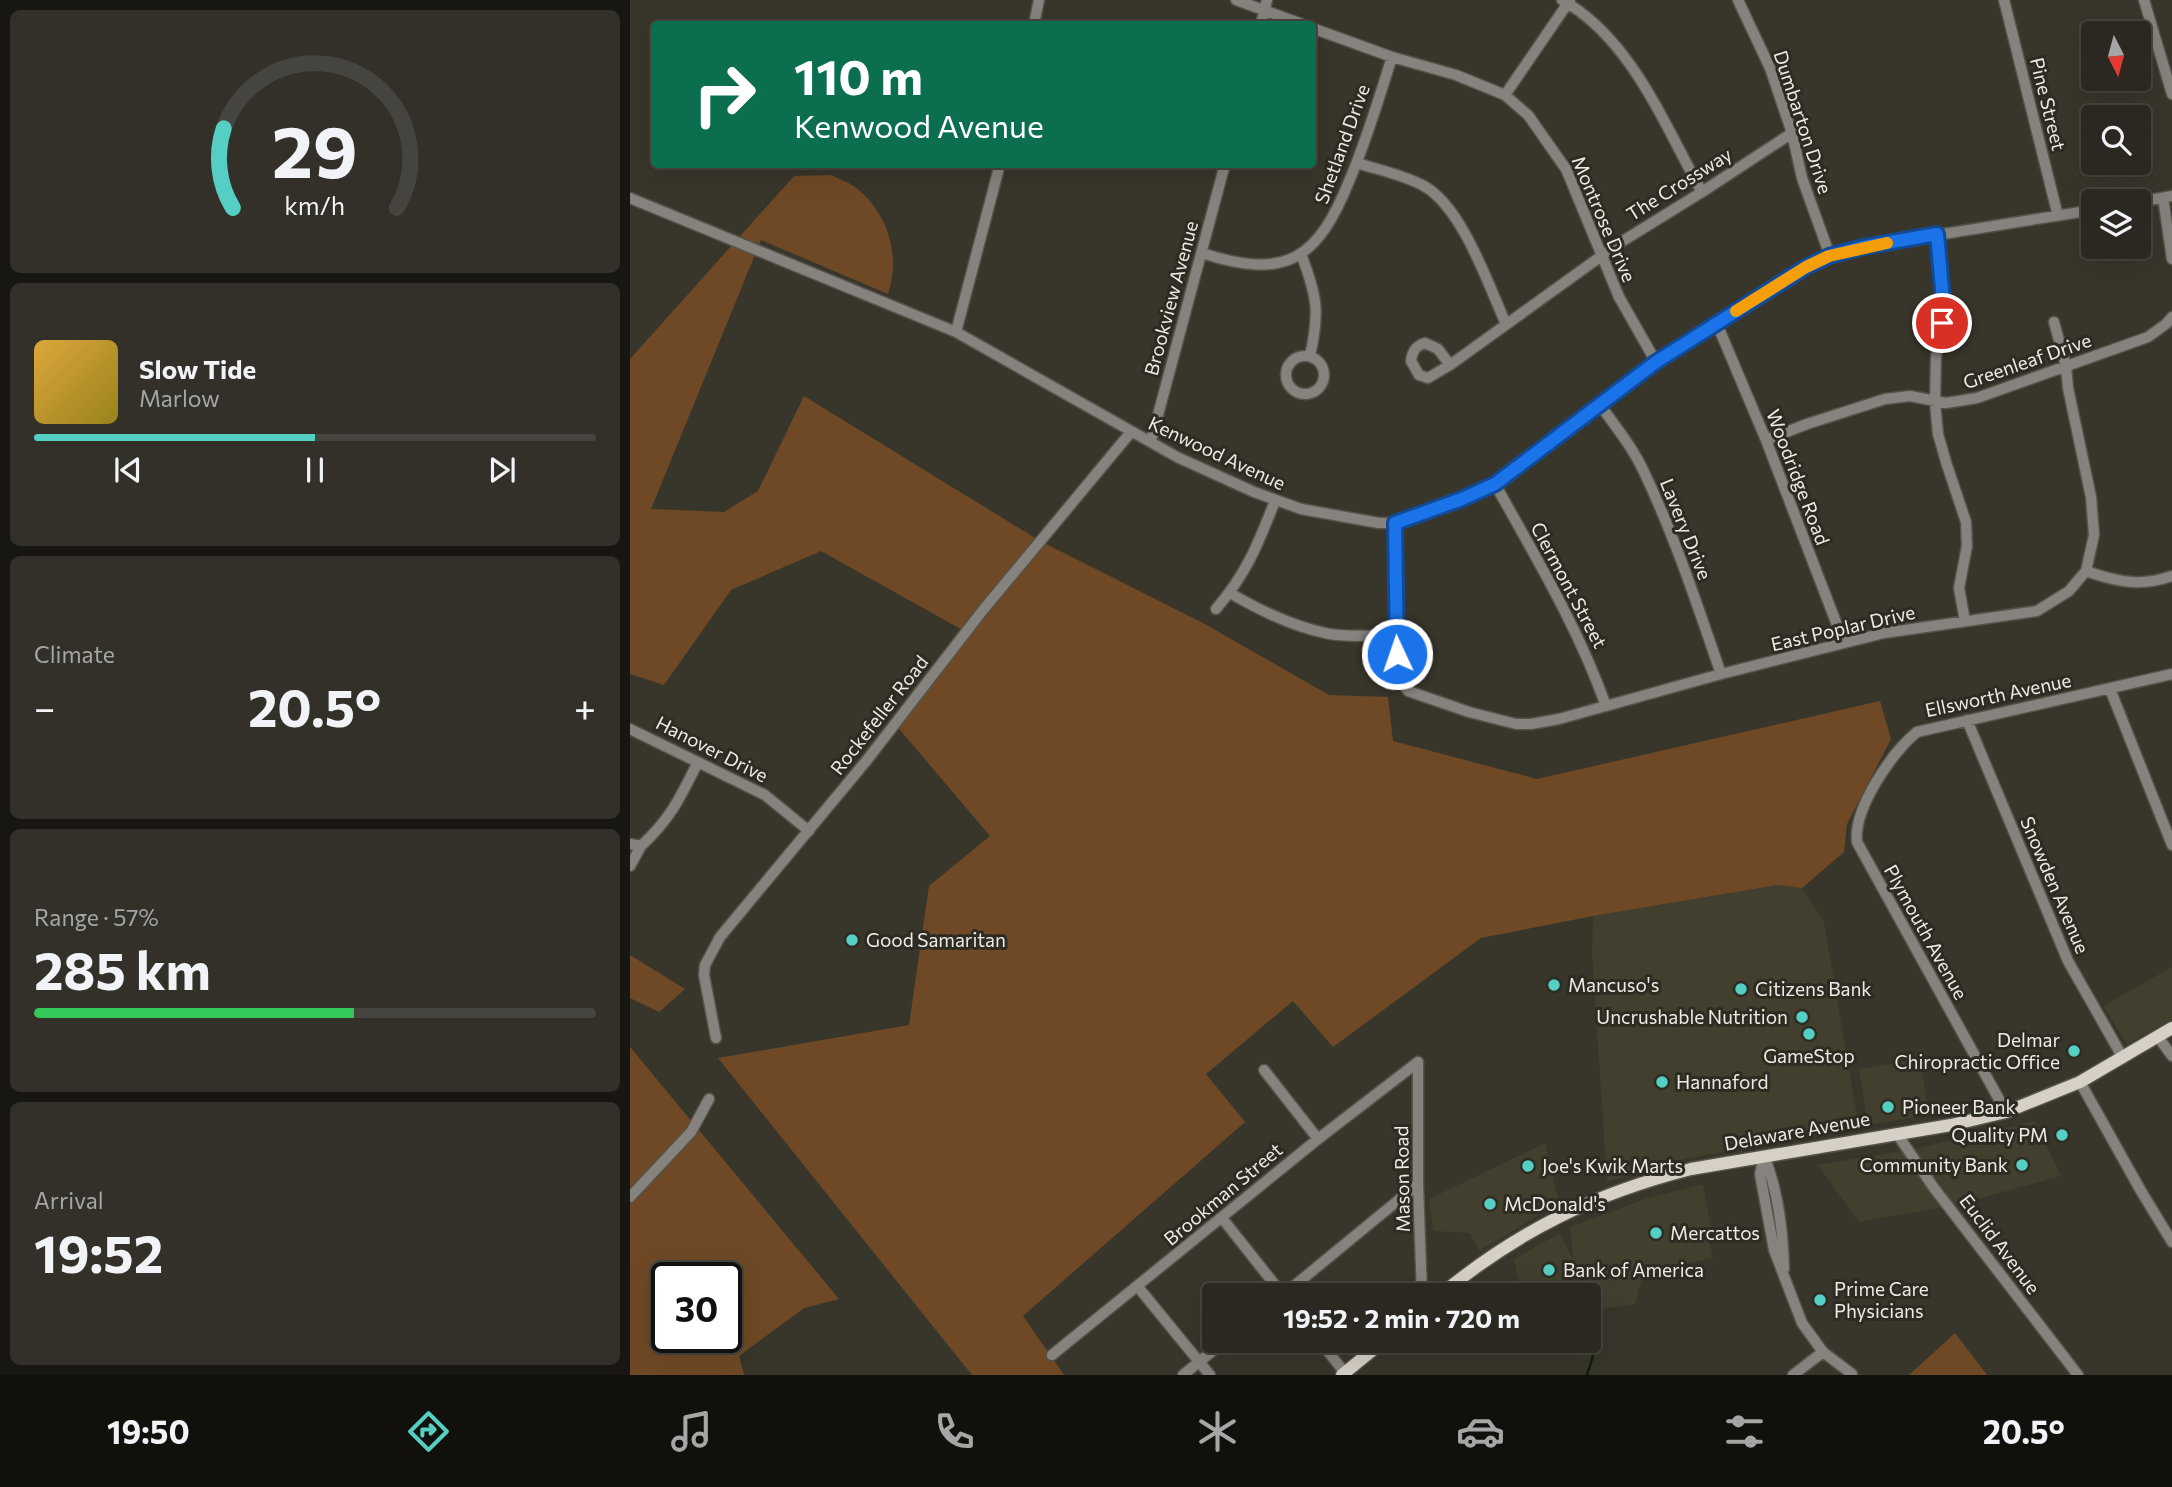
<!DOCTYPE html>
<meta charset="utf-8">
<style>
:root{--surface:#2a2820;--page:#323029;--text:#f1f3f6;--muted:#a5a6a5;--line:#46443e;--accent:#55cec4}
body{margin:0;font-family:Commissioner,sans-serif;background:var(--page);color:var(--text);height:100vh;display:flex;flex-direction:column;font-size:26px;white-space:nowrap}
*{box-sizing:border-box;margin:0}
p{font-size:23px;color:var(--muted)}
.icon{flex:none;width:38px;height:38px;fill:none;stroke:currentColor;stroke-width:2;stroke-linecap:round;stroke-linejoin:round}
.map{position:relative;flex:1;overflow:hidden}
.side{display:flex;flex-direction:column;gap:10px;padding:10px;background:#171612;width:630px}
.side>*{flex:none}
.banner{position:absolute;left:21px;top:21px;width:665px;height:147px;border-radius:7px;box-shadow:0 7px 28px #0002,0 0 0 2px var(--line);background:#0b6e4f;color:#fff;overflow:hidden}
.needle{width:46px;rotate:174deg}
.buttons{position:absolute;left:1451px;top:21px;display:grid;gap:14px}
.buttons a{display:grid;place-items:center;width:70px;height:70px;border-radius:7px;background:var(--surface);box-shadow:0 7px 28px #0002,0 0 0 2px var(--line);font-size:35px}
.speed{position:absolute;left:21px;top:1262px;display:flex;gap:14px;font-size:35px;font-weight:700;text-align:center}
.speed>*{display:grid;place-content:center;width:91px;height:91px;border-radius:50%;background:var(--surface);box-shadow:0 7px 28px #0002,0 0 0 2px var(--line);line-height:1}
.speed .limit{border:4px solid #111;border-radius:10px;background:#fff;color:#111}
.pin{position:absolute;display:grid;place-items:center;width:60px;height:60px;color:#fff;margin:-30px;border:4px solid #fff;border-radius:50%;box-shadow:0 2px 7px #0007}
.me{position:absolute;width:77px;margin:-38px;rotate:357deg;stroke-linejoin:round;filter:drop-shadow(0 0 5px #0008)}
.turn{display:flex;align-items:center;gap:24px;height:147px;padding:0 28px;font-size:32px}
.turn .icon{width:91px;height:91px;stroke-width:2.5}
.turn b{display:block;font-size:49px;line-height:60px}
.big{font-size:52px;font-weight:700;line-height:1.1}
.side .widget{flex:1;display:flex;flex-direction:column;justify-content:center;gap:10px;min-width:0;padding:0 24px;border-radius:10px;background:var(--page)}
.side .dial{align-items:center;gap:0}
.dial svg{height:182px;overflow:visible;fill:none;stroke:var(--line);stroke-width:7;stroke-linecap:round;text-anchor:middle}
.dial text{fill:var(--text);stroke:none}
.song{display:flex;align-items:center;gap:21px}
.cover{width:84px;height:84px;border-radius:10px;background:linear-gradient(135deg,hsl(40 70% 55%),hsl(50 70% 35%))}
.played{height:7px;border-radius:4px;background:linear-gradient(90deg,var(--accent) 50%,var(--line) 50%)}
.keys{display:flex;justify-content:space-around;direction:ltr}
.heat{display:flex;justify-content:space-between;align-items:center;font-size:38px;direction:ltr}
.charge{height:10px;border-radius:5px;background:linear-gradient(90deg,#34c759 57%,var(--line) 0)}
.trip{position:absolute;left:572px;top:1283px;width:399px;height:70px;border-radius:7px;background:var(--surface);box-shadow:0 7px 28px #0002,0 0 0 2px var(--line);font-weight:700;line-height:70px;text-align:center}
.menu{display:flex;height:112px;justify-content:space-around;align-items:center;background:#11100d;color:var(--muted)}
.menu .icon{width:49px;height:49px}
.menu .active{color:var(--accent)}
.menu b{font-size:32px;color:var(--text)}
main{display:flex;flex:1;min-height:0}
.map>svg:first-child{display:block}
</style>
<main>
<section class="side">
<div class="widget dial"><svg viewBox="0 0 100 80">
<path d="M14 69A42 42 0 1 1 86 69"/>
<path d="M14 69A42 42 0 0 1 10 34" stroke="#55cec4"/>
<text x="50" y="56" font-size="32" font-weight="700">29</text>
<text x="50" y="72" font-size="11">km/h</text>
</svg></div>
<div class="widget">
<div class="song"><i class="cover"></i><div><b>Slow Tide</b><p>Marlow</p></div></div>
<div class="played"></div>
<div class="keys"><svg class="icon" aria-label="previous" viewBox="0 0 24 24"><path d="M18 5L8 12l10 7zM5 5v14"/></svg><svg class="icon" aria-label="pause" viewBox="0 0 24 24"><path d="M8 5v14M16 5v14"/></svg><svg class="icon" aria-label="next" viewBox="0 0 24 24"><path d="M6 5l10 7-10 7zM19 5v14"/></svg></div>
</div>
<div class="widget"><p>Climate</p>
<div class="heat"><a>−</a><b class="big">20.5°</b><a>+</a></div>
</div>
<div class="widget"><p>Range · 57%</p><b class="big">285 km</b><div class="charge"></div></div>
<div class="widget"><p>Arrival</p><b class="big">19:52</b></div>
</section>
<div class="map">
<svg width="1542" height="1375" viewBox="0 0 1542 1375">
<rect width="100%" height="100%" fill="#38362b"/>
<path fill="#423f2f" d="M1147,885L1172,888L1194,922L1229,1128L1054,1159L977,1182L962,952L963,916Z
M1542,967V1019L1497,1044L1473,1006Z
M1290,1059L1299,1115L1238,1125L1229,1069Z
M1405,1121L1431,1176L1325,1205L1229,1222L1188,1165L1289,1148Z
M915,1143L929,1203L849,1251L840,1233L803,1231L799,1199Z
M1073,1184L1081,1227L1078,1234L1083,1258L1014,1272L1005,1304L959,1311V1295H948L944,1263L943,1295H891L884,1259L930,1233L944,1262L940,1227L1015,1199Z"/>
<path fill="#6f4926" fill-rule="evenodd" d="M201,175C209,179 218,182 225,187C258,212 271,256 258,294L131,240L21,509L94,512L128,491L174,396L410,541L573,623L699,695L758,697L763,741L907,779L1250,701L1261,739L1217,824L1214,852L1172,888L1147,885L963,916L851,938L703,1047L663,1001L576,1074L615,1122L393,1316L434,1375H342L88,1058L279,1025L299,886L360,836L265,724L336,632L191,551L101,590L34,685L0,674V359L164,176Z
M0,955L55,989L29,1012L0,998Z
M0,1047L209,1299L174,1308L109,1356L114,1375H0ZM37,1278H96V1337H37Z
M1325,1333L1357,1375H1279Z"/>
<g fill="none" stroke-linecap="round" stroke-linejoin="round">
<path stroke="#0c2200" stroke-width="2.5" d="M957,1375L967,1343"/>
<defs>
<path id="minor" d="M606,0L672,24
M932,0C1002,39 1035,127 1072,192
M1108,0L1140,68L1162,133L1172,178L1200,256
M1374,0L1428,216
M1514,0L1542,94
M404,24L409,0
M631,24L637,0
M682,28L762,57L826,75L875,95L898,115L936,169L989,297L1026,362
M875,95L940,0
M727,163C749,170 774,175 794,186C832,207 858,284 876,324
M0,198L326,332L547,457L624,492L671,509L749,523H765L832,499L865,484L1026,362L1153,280L1200,256L1238,246L1463,210
M1533,198L1542,259
M1508,202L1542,196
M1307,234L1313,310L1306,358L1305,403L1308,434L1316,462L1336,522L1337,546L1329,588L1335,621
M572,253C657,281 688,259 720,179C737,139 749,98 762,57
M671,254C687,296 690,311 680,356
M1087,324L1136,440L1214,643
M326,332L370,164
M795,343L808,349L820,365L798,378L789,375L781,361C782,352 785,346 795,343Z
M656 375a19 19 0 1 1 38 0a19 19 0 1 1-38 0Z
M820,365L988,244L1072,192L1162,133
M970,405C986,427 1003,448 1014,472C1045,537 1068,607 1091,674
M1136,440L1177,424L1255,399L1280,396L1316,403L1347,398L1518,337L1536,324L1542,317
M521,441L595,164
M865,484C905,556 948,627 976,706
M765,523L766,635L770,681L778,691L839,712L886,724H901L929,719L1091,674L1254,633L1407,611L1439,591L1456,571L1464,535L1461,497L1438,388L1436,366L1424,322
M1456,571C1487,582 1511,587 1542,576
M600,593C629,610 662,626 695,633C718,638 743,635 766,635
M586,609C617,573 628,544 645,501
M1480,689L1542,845
M1337,720L1438,961L1493,1058
M0,729L135,795L179,831
M0,844L11,846L0,866
M11,846C41,818 50,798 68,762
M1528,1037L1542,1056
M86,1038L74,975L75,965L90,937L237,760L353,610L501,432
M788,1062V1184L792,1295
M634,1070L688,1139
M1450,1082L1511,1191L1542,1242
M1376,1112L1227,842C1223,809 1262,752 1287,732L1542,674
M1267,1134L1304,1188L1448,1375
M1134,1156L1130,1174L1144,1250L1172,1323L1193,1352L1222,1374
M1134,1156C1148,1190 1153,1232 1154,1269
M0,1197L61,1132L79,1099
M592,1218L653,1295
M508,1287L580,1375
M653,1295L788,1184
M689,1340L715,1373
M422,1355L688,1139L788,1062
M553,1375L596,1340
M1163,1375L1193,1352"/>
<path id="major" d="M810,1295C888,1231 963,1194 1061,1169L1321,1125L1376,1112L1450,1082L1542,1028
M712,1375L755,1340"/>
</defs>
<use href="#minor" stroke="#555349" stroke-width="13"/>
<use href="#major" stroke="#555349" stroke-width="15"/>
<use href="#minor" stroke="#86837e" stroke-width="10"/>
<use href="#major" stroke="#d7d0c7" stroke-width="12"/>
</g>
<g fill="none" stroke-linecap="round" stroke-linejoin="round">
<defs>
<path id="route" d="M767,654L765,523L832,499L865,484L1026,362L1176,267L1199,256L1233,247L1307,234L1313,300L1312,323"/>
</defs>
<use href="#route" stroke="#114b97" stroke-width="18"/>
<use href="#route" stroke="#1a73e8" stroke-width="12"/>
<path stroke="#f59e0b" stroke-width="12" d="M1106,311L1176,267L1199,256L1257,243"/>
</g>
<g fill="#55cec4" stroke="#2e2c22" stroke-width="2.5">
<circle cx="222" cy="940" r="7"/>
<circle cx="924" cy="985" r="7"/>
<circle cx="1111" cy="989" r="7"/>
<circle cx="1172" cy="1017" r="7"/>
<circle cx="1179" cy="1034" r="7"/>
<circle cx="1444" cy="1051" r="7"/>
<circle cx="1032" cy="1082" r="7"/>
<circle cx="1258" cy="1107" r="7"/>
<circle cx="1432" cy="1135" r="7"/>
<circle cx="1392" cy="1165" r="7"/>
<circle cx="898" cy="1166" r="7"/>
<circle cx="860" cy="1204" r="7"/>
<circle cx="1026" cy="1233" r="7"/>
<circle cx="919" cy="1270" r="7"/>
<circle cx="1190" cy="1300" r="7"/>
</g>
<g text-anchor="middle" stroke-width="6" stroke-linejoin="round" paint-order="stroke">
<g font-size="19" fill="#edebe5" stroke="#2e2c22">
<text transform="translate(1418 104) rotate(76)" y="7">Pine Street</text>
<text transform="translate(1173 122) rotate(72)" y="7">Dumbarton Drive</text>
<text transform="translate(712 144) rotate(-70)" y="7">Shetland Drive</text>
<text transform="translate(1049 184) rotate(-32)" y="7">The Crossway</text>
<text transform="translate(974 219) rotate(67)" y="7">Montrose Drive</text>
<text transform="translate(541 298) rotate(-75)" y="7">Brookview Avenue</text>
<text transform="translate(1397 361) rotate(-19)" y="7">Greenleaf Drive</text>
<text transform="translate(587 453) rotate(25)" y="7">Kenwood Avenue</text>
<text transform="translate(1168 477) rotate(69)" y="7">Woodridge Road</text>
<text transform="translate(1056 529) rotate(68)" y="7">Lavery Drive</text>
<text transform="translate(939 585) rotate(62)" y="7">Clermont Street</text>
<text transform="translate(1213 628) rotate(-13)" y="7">East Poplar Drive</text>
<text transform="translate(1368 695) rotate(-12)" y="7">Ellsworth Avenue</text>
<text transform="translate(249 715) rotate(-52)" y="7">Rockefeller Road</text>
<text transform="translate(82 749) rotate(27)" y="7">Hanover Drive</text>
<text transform="translate(1425 885) rotate(67)" y="7">Snowden Avenue</text>
<text transform="translate(1296 932) rotate(61)" y="7">Plymouth Avenue</text>
<text transform="translate(1167 1131) rotate(-10)" y="7">Delaware Avenue</text>
<text transform="translate(772 1179) rotate(-91)" y="7">Mason Road</text>
<text transform="translate(593 1194) rotate(-40)" y="7">Brookman Street</text>
<text transform="translate(1370 1244) rotate(53)" y="7">Euclid Avenue</text>
</g>
<g font-size="19" fill="#edebe5" stroke="#2e2c22" text-anchor="start">
<text x="236" y="947">Good Samaritan</text>
<text x="938" y="992">Mancuso's</text>
<text x="1125" y="996">Citizens Bank</text>
<text x="1158" y="1024" text-anchor="end">Uncrushable Nutrition</text>
<text x="1430" y="1047" text-anchor="end">Delmar<tspan x="1430" dy="22">Chiropractic Office</tspan></text>
<text x="1179" y="1063" text-anchor="middle">GameStop</text>
<text x="1046" y="1089">Hannaford</text>
<text x="1272" y="1114">Pioneer Bank</text>
<text x="1418" y="1142" text-anchor="end">Quality PM</text>
<text x="1378" y="1172" text-anchor="end">Community Bank</text>
<text x="912" y="1173">Joe's Kwik Marts</text>
<text x="874" y="1211">McDonald's</text>
<text x="1040" y="1240">Mercattos</text>
<text x="933" y="1277">Bank of America</text>
<text x="1204" y="1296">Prime Care<tspan x="1204" dy="22">Physicians</tspan></text>
</g>
</g>
</svg>
<div class="buttons">
<a><svg class="needle" viewBox="-14 -14 28 28"><path d="M0-13l5 13h-10z" fill="#e53935"/><path d="M0 13l5-13h-10z" fill="#a5a6a5"/></svg></a>
<a><svg class="icon" aria-label="search" viewBox="0 0 24 24"><circle cx="10" cy="10" r="6"/><path d="M15 15l6 6"/></svg></a>
<a><svg class="icon" aria-label="layers" viewBox="0 0 24 24"><path d="M12 4l9 5-9 5-9-5zM3 14l9 5 9-5"/></svg></a>
</div>
<div class="speed"><div class="limit">30</div></div>
<div class="pin" style="left:1312px;top:323px;background:#d93025"><svg class="icon" aria-label="arrive" viewBox="0 0 24 24"><path d="M6 21V4h12l-3 4 3 4H6"/></svg></div>
<svg class="me" style="left:767px;top:654px" viewBox="-20 -20 40 40"><circle r="17" fill="#1a73e8" stroke="#fff" stroke-width="3"/><path d="M0-11L8 9 0 5-8 9z" fill="#fff"/></svg>
<div class="trip">19:52 · 2 min · 720 m</div>
<div class="banner">
<div class="turn"><svg class="icon" aria-label="right" viewBox="0 0 24 24"><path d="M7 20v-9h11M14 6l5 5-5 5"/></svg><div><b>110 m</b>Kenwood Avenue</div></div>
</div>
</div>
</main>
<nav class="menu">
<b>19:50</b>
<svg class="icon active" aria-label="directions" viewBox="0 0 24 24"><path d="M12 3l9 9-9 9-9-9zM9 14v-3h6M13 9l2 2-2 2"/></svg>
<svg class="icon" aria-label="music" viewBox="0 0 24 24"><path d="M9 18V5l10-2v13"/><circle cx="6" cy="18" r="3"/><circle cx="16" cy="16" r="3"/></svg>
<svg class="icon" aria-label="phone" viewBox="0 0 24 24"><path d="M5 4h4l2 5-3 2q2 4 5 5l2-3 5 2v4C11 20 4 13 5 4z"/></svg>
<svg class="icon" aria-label="climate" viewBox="0 0 24 24"><path d="M12 3v18M4 7l16 10M4 17L20 7"/></svg>
<svg class="icon" aria-label="car" viewBox="0 0 24 24"><path d="M5 17H2v-5l4-1 3-4h7l3 4 3 1v5h-3M9 17h6M6 11h13"/><circle cx="7" cy="17" r="2"/><circle cx="17" cy="17" r="2"/></svg>
<svg class="icon" aria-label="filters" viewBox="0 0 24 24"><path d="M4 7h16M4 17h16"/><circle cx="9" cy="7" r="2"/><circle cx="15" cy="17" r="2"/></svg>
<b>20.5°</b>
</nav>
